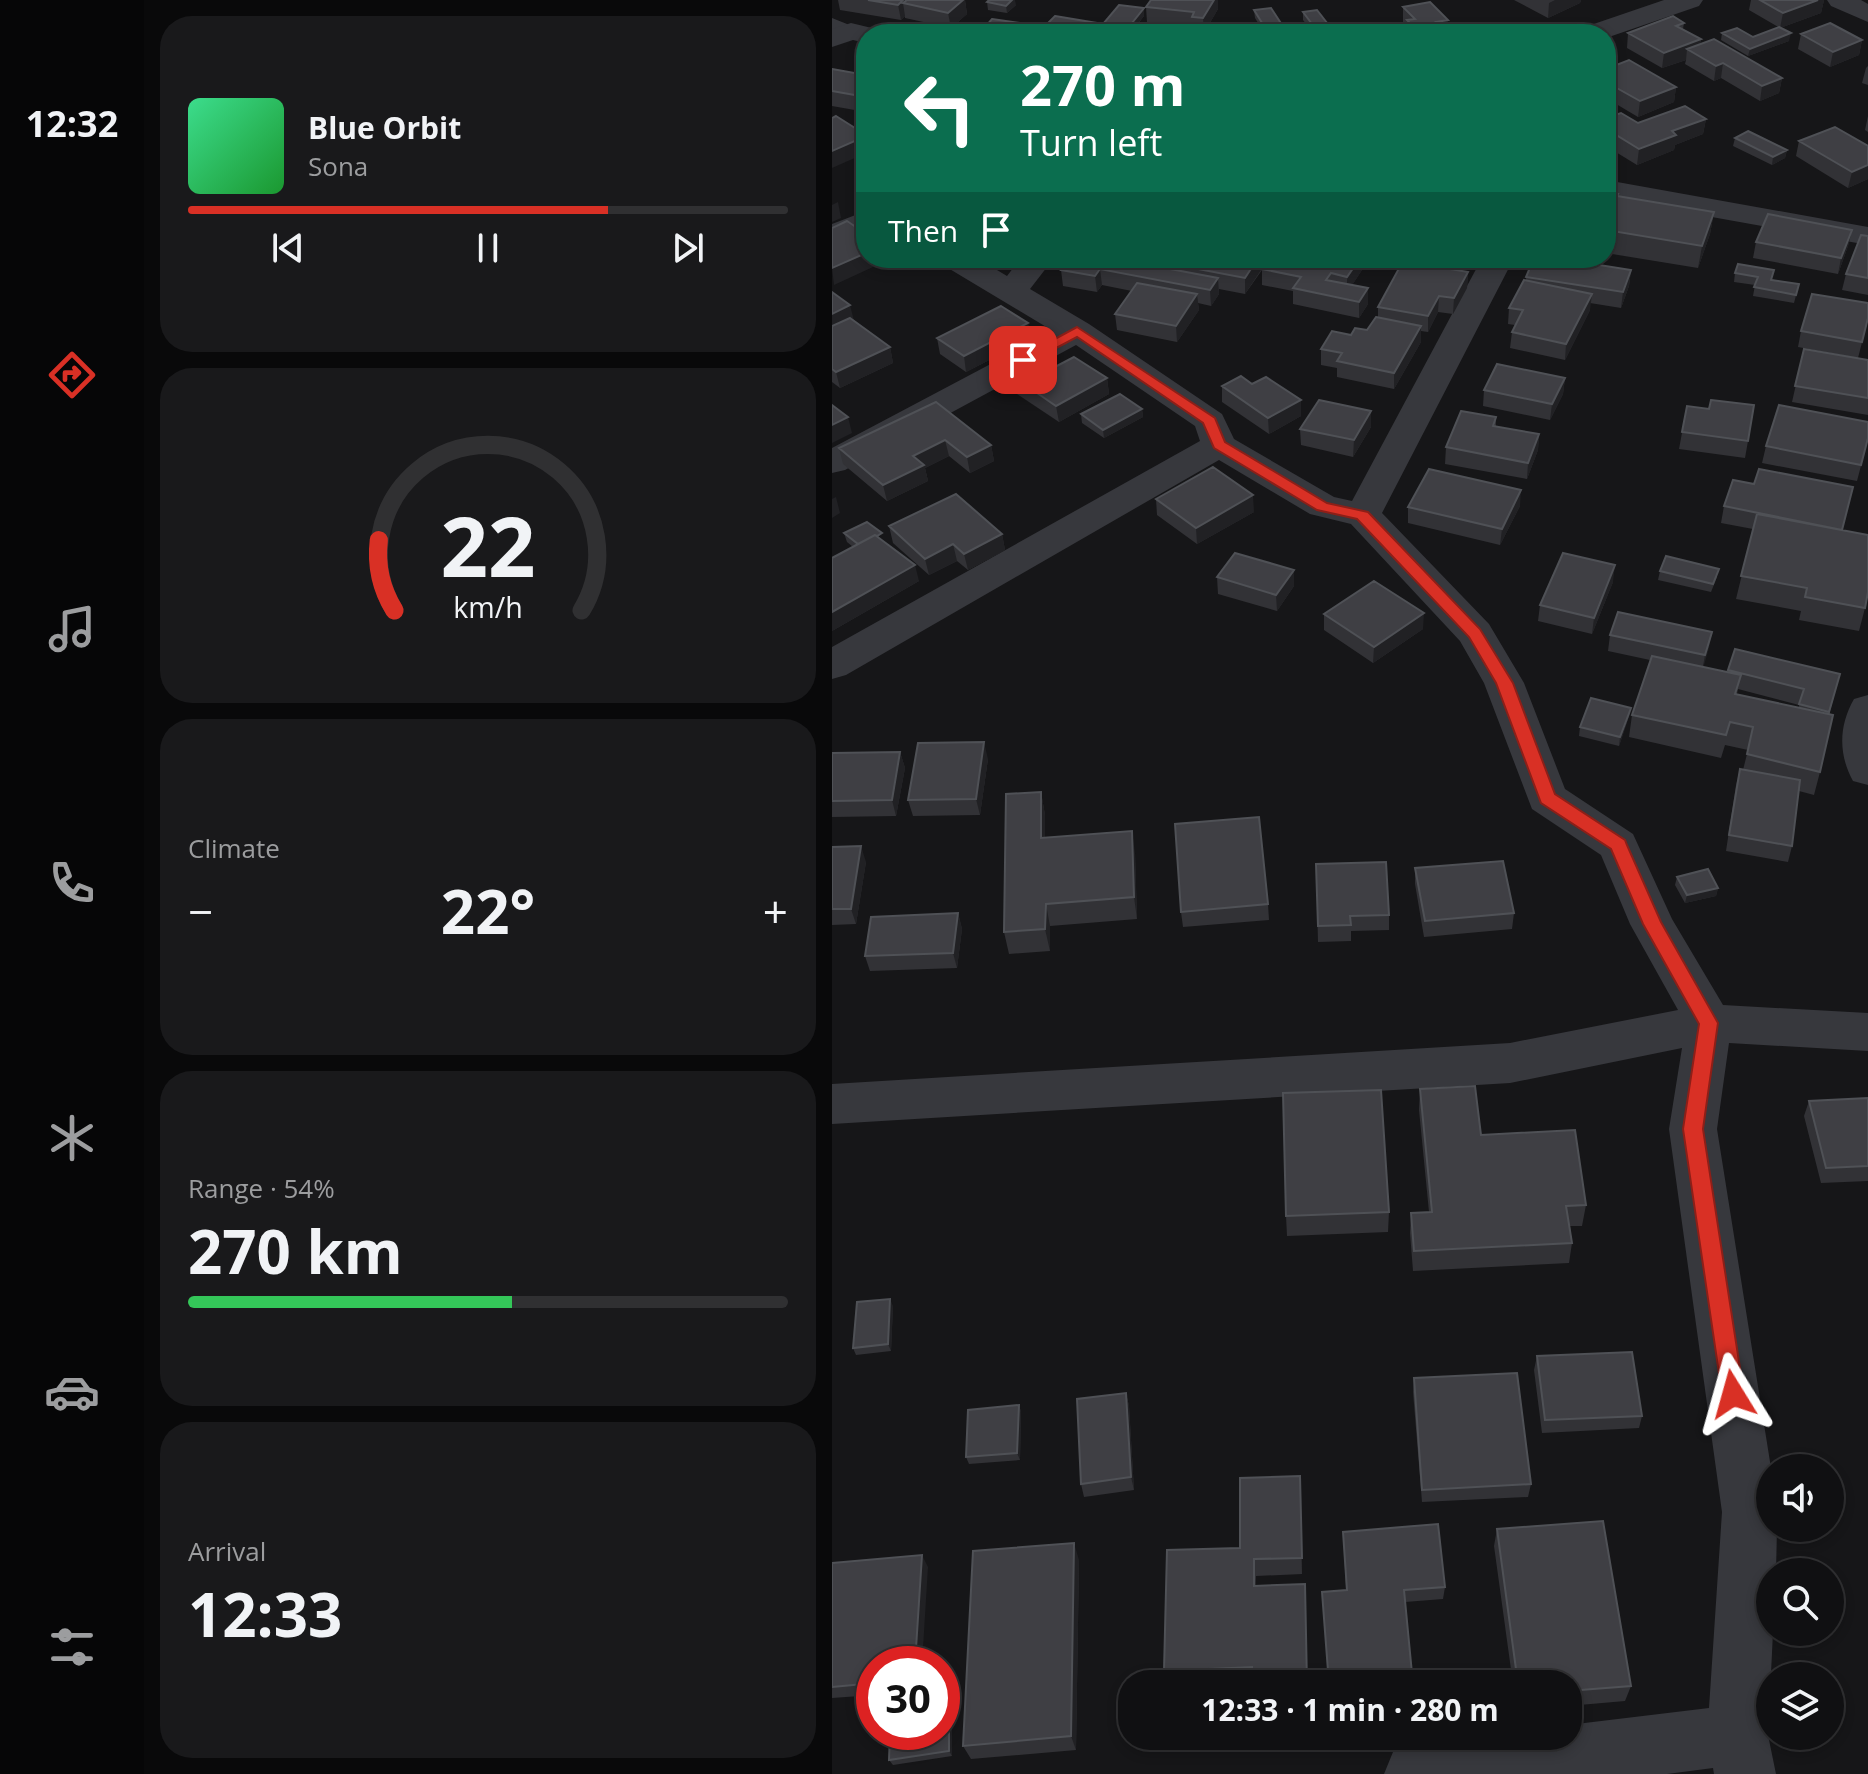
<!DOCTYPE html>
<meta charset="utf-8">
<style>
:root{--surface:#101012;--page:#19191b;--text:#f1f3f6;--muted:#9c9d9f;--line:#303032;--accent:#d93025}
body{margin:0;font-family:"Open Sans",sans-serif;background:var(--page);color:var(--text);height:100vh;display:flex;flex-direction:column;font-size:30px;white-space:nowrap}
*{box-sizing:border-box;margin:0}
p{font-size:26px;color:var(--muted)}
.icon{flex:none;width:44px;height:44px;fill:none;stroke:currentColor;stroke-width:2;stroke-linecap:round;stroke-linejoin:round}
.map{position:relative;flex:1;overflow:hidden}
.details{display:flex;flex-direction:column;gap:16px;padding:16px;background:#09090a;width:688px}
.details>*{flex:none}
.top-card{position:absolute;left:24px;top:24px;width:760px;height:244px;border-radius:32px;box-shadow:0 4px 12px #0003,0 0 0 2px var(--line);background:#0b6e4f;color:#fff;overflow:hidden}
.fabs{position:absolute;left:924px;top:1454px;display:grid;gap:16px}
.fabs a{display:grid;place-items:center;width:88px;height:88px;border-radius:50%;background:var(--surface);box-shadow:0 4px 12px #0003,0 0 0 2px var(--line);font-size:40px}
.speed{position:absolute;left:24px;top:1646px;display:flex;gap:16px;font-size:40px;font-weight:700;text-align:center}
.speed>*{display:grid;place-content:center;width:104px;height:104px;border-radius:50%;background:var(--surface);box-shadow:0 4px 12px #0003,0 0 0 2px var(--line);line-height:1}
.speed .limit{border:12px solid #d22;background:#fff;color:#111}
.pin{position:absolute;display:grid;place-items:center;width:68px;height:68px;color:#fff;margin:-34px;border-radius:16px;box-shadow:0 4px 12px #0006}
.me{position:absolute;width:88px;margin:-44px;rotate:352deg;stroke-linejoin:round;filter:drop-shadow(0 0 6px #0008)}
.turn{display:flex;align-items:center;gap:28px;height:168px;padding:0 32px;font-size:36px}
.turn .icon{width:104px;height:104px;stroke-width:2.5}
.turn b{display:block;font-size:56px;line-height:68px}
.then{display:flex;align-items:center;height:76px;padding:0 32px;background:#0003;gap:16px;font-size:30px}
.big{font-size:60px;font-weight:700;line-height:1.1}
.details .tile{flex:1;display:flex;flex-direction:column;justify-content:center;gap:12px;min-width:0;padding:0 28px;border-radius:32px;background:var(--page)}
.details .dial{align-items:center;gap:0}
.dial svg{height:208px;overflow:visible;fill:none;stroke:var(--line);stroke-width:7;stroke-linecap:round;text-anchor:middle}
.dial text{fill:var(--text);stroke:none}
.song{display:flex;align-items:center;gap:24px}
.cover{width:96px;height:96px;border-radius:12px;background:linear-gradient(135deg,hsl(150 70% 55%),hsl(130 70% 35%))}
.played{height:8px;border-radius:4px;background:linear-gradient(90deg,var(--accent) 70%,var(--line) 70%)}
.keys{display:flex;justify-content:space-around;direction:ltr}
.heat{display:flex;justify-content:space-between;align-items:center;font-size:44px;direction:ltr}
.charge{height:12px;border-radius:6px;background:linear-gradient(90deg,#34c759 54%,var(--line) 0)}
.trip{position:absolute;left:286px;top:1670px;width:464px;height:80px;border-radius:32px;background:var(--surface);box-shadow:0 4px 12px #0003,0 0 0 2px var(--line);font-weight:700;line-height:80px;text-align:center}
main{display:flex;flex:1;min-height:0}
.dock{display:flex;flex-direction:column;width:144px;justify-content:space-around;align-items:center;background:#060607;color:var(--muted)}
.dock .icon{width:56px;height:56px}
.dock .active{color:var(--accent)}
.dock b{font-size:36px;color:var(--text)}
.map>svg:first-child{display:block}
</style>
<main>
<nav class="dock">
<b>12:32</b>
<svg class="icon active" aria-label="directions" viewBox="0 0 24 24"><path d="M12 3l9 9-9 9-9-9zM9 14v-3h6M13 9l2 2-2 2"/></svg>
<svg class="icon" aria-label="music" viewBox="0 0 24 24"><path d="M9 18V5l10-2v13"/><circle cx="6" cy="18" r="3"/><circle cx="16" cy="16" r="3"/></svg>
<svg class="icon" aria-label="phone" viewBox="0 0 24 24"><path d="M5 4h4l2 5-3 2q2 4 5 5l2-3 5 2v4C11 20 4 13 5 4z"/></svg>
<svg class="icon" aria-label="climate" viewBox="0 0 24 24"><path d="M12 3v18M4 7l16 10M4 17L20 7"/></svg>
<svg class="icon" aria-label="car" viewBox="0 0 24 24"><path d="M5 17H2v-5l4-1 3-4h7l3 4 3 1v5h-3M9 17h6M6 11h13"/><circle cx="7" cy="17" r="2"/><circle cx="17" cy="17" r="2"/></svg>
<svg class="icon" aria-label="filters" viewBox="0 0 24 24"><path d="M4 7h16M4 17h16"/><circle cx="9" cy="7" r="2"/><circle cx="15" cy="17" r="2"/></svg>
</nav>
<section class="details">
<div class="tile">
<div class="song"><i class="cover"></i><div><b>Blue Orbit</b><p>Sona</p></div></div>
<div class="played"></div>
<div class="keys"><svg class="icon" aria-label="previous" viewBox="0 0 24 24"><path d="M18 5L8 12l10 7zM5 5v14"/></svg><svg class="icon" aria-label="pause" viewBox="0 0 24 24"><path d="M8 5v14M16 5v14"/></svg><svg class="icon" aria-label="next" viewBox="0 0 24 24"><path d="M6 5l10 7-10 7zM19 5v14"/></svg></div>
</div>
<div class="tile dial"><svg viewBox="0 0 100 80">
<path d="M14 69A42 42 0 1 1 86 69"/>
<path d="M14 69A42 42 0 0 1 8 42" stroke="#d93025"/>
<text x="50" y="56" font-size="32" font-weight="700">22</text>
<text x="50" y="72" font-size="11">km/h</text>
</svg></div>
<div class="tile"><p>Climate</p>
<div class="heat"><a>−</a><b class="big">22°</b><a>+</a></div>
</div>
<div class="tile"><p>Range · 54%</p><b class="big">270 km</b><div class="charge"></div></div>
<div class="tile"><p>Arrival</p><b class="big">12:33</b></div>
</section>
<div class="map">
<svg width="1036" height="1774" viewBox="0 0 1036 1774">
<rect width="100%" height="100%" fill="#161618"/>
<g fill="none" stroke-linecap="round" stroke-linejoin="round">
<path fill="#37383d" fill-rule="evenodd" d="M0,18L25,28L27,31L19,36L0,29Z"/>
<path fill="#37383d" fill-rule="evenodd" d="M832,0H871L867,6L774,38V34H746L750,28Z
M995,0H1029L1036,4V22L999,6Z
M19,23L44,29L47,34H34V43L21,40L0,47V29Z
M774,180L1036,227V245L774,198Z
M34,211V231L0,244V224Z
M106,258H145L175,276L189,258H222L198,289L257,324L390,414L402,439L502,497L520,501L650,258H682L550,513L657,624L692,683L733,789L801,834L840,919L891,1005L1036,1013V1051L897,1043L885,1129L939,1468L938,1528H945L944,1572H938V1632H941L936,1735L944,1774H882L881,1768L835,1774H552L561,1752C615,1730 679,1736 736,1736V1725L877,1708L890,1512L837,1129L850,1048L678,1083L0,1124V1084L678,1043L846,1010L798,924L769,855L700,809L652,683L628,641L519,524L478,514L387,460L14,675L0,679V647L368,441L363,426L244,345L13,470L0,473V448L221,331L111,265Z
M1036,695V785L1021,781C1006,754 1007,725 1022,699Z"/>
</g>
<path fill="#323236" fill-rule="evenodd" d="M6,0H133L135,14L119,28L73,18V16L69,20L8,10Z
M682,0H749L748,3L716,18Z
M919,0H992L989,13L948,28L917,10Z
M155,2L184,5L175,13L156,10Z
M314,7L386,9L372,33L361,32L360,27L315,22Z
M571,7L615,34H574L575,26L571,22Z
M312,8V16L298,34H276L271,24Z
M422,10L456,34H433L423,18Z
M471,12L504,34H462V32L478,29L471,20Z
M852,23L851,29L869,39L868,44L950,78L947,93L928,101L889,78L882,81L853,64L854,60L830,68L795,48L796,33Z
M890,33L921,37L957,41L916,56L889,40Z
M969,34L1030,40L1027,55L998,67L966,49Z
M1036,66V85L1030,83L1034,68Z
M0,69L34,75V112L0,106Z
M774,69L844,87L842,102L806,117L774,98Z
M1036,116V132L1033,130Z
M774,118L806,123L874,119L871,134L843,145L842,150L805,165L774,146Z
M903,138L955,150L953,158L940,165L901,146Z
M967,141L1036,146V179L1016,188L964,156Z
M774,192L786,194L785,196L882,212L878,234L866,268L774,253Z
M1020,230L1016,246L1006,274L921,258L924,242Z
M1036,236V295L1010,290L1014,274Z
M570,258H628L622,269L636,272L635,288L621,314L606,312L596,332L589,331V342L562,389L505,377V368L489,365V349L519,335L535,330L546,317V307L570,264Z
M340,264L530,270L520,285L536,304L527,318L461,304V291L430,285V270L413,294L387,289V294L379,306L366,303L367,310L345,342L285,330L283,314L300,291L270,285L265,292L231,286L229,270L340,269Z
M799,270L797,286L789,308L758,303V310L733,360L678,348L680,332L683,325L676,324L677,308L694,281V277Z
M903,273L967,284L962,303L921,296L923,285L902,282Z
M0,292L22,320L58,347L61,363L8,388L0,382Z
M1036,319L1026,358L966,347L969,331Z
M196,323L198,339L134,372L108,354L105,338Z
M972,349L1036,360V415L960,402Z
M182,377L275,378L277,394L227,422L185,394Z
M733,378L731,394L718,420L651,406L652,390Z
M420,384L469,416L437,434L390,402V386Z
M104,402L159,445L162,461L138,473L117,456L93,468L96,481L55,501L11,464L7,448Z
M855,406L916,441L913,458L847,449Z
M310,409L311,417L272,438L250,423L249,414Z
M664,417V427L707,434L706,450L695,479L613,464L614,447Z
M539,427L521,457L469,445L468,429Z
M1036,439L1025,481L930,463L934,446Z
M324,499L422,512L365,544L325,515Z
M688,506L668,545L576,523V507Z
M892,506L1010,530L1033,608L1027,631L967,620L969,611L904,599L921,529L889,523Z
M57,526L170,534L173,550L136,570L125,561L97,575L61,543Z
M12,533L52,541L87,581L0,631V558L21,547L15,542Z
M828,571L885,577L879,592L826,580Z
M385,577L462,586L445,611L386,594Z
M781,582L760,634L706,621L708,605Z
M492,614L591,629L541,663L492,630Z
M880,632L871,667L896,672L903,649L1008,674L997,715L988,772L982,795L967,791L960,846L956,862L894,851L904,785L908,769L911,770L916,750L893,745L889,758L797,737L800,715L818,660L776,651L778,635ZM906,689L967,705V708L905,694Z
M799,708L797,716L787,746L747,736L748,727Z
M68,752L73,768L64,816L0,817V753Z
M156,759L148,815L81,816L76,800Z
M209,792L213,815V837L303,853L305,919L218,926V951L177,954L172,932Z
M0,847L34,862L24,924L0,925Z
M484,864L557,915V930L519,931V941L486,942Z
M583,868L682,913L680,929L592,937L583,884Z
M845,877L886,888L884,896L853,903L843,885Z
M436,904L437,920L351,927L349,912Z
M126,913L130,929L125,968L38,971L33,956Z
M588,1089L649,1135L754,1205L750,1226H738L740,1243L737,1263L581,1271L578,1233L579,1213L597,1212L587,1110Z
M1036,1098V1181L989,1183L972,1116L977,1101Z
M557,1212L556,1232L455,1236L454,1216Z
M61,1306L59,1351L24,1355L21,1348Z
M705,1356L810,1416L807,1428L710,1433L702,1370Z
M582,1378L699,1484L696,1497L590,1502L581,1392Z
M294,1393L297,1406L302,1490L252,1497L249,1484Z
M187,1405L189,1412L188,1460L137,1464L134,1457Z
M468,1476L470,1574L424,1576L420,1683L335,1684L332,1671L408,1548Z
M665,1529L799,1686L793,1701L736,1706V1684H681L662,1546Z
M511,1532L613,1587L611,1599L573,1602L514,1590Z
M247,1560L244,1750L139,1759L131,1746Z
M0,1563L96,1567L42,1664V1695L0,1698Z
M117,1697L120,1702V1756L61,1765L57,1760Z
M421,1736H476V1737L422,1739Z"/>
<path fill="#212124" d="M71,0H90L71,3L73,16L69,20L66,5Z
M131,0H133L135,14L119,28L116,13Z
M180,0H183L184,5L175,13L174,6Z
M382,0H386V9L372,33L371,18Z
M723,0H749L748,3L716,18L717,3Z
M986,0H992L989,13L948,28L951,13Z
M312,8V16L297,34L296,28Z
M616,20L615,34H604V22Z
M188,23L189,31L187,34H179Z
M283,26L284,34H276Z
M959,33L957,41L916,56L918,49Z
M869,39L867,54L855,49L854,60L830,68L832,53Z
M1030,40L1027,55L998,67L1001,52Z
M891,63L889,78L882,81L884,66Z
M950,78L947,93L928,101L930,86Z
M844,87L842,102L806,117L808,101Z
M874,119L871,134L843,145L842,150L805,165L807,149L840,131Z
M776,130L775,145L774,146V131Z
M34,136V153L0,168V151Z
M955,150L953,158L940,165L941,157Z
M1036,165V179L1016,188L1020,172Z
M6,202L9,218L0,222V205Z
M882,212L878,234L866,268L870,246Z
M1020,230L1016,246L1006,274L1009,258Z
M34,253V258H53L54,261L2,285L0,268Z
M426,258H437L413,294V278Z
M528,258H530V270L515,293V277Z
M620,258H628L619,275V259Z
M268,269L270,285L265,292L263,276Z
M799,270L797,286L789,308L791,292Z
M636,272L635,288L621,314L622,298Z
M386,278L387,294L379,306L378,290Z
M536,288V304L527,318V302Z
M365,294L367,310L345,342L344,326Z
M760,294L758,310L733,360L734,344Z
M607,296L606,312L596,332V316Z
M18,305L22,321L0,332V314Z
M196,323L198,339L134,372L132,356Z
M589,326V342L562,389V373Z
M58,347L61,363L8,388L4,372Z
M275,378L277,394L227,422L224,406Z
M733,378L731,394L718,420L720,404Z
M469,400V416L437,434L436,418Z
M310,409L311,417L272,438L271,430Z
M539,411V427L521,457L522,440Z
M16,417L20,433L0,443V425Z
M707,434L706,450L695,479L696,463Z
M113,440L117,456L93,468L96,481L55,501L51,485L81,456Z
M159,445L162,461L138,473L135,457Z
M689,490L688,506L668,545L670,529Z
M421,495L422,512L365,544L364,528Z
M4,497L8,513L0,518V499Z
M170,534L173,550L136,570L132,554Z
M121,544L125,561L97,575L93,559Z
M83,565L87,581L0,631V612Z
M783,565L781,582L760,634L762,618Z
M462,570V586L445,611L444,595Z
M592,613L591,629L541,663L542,647Z
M880,632L877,648L870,672L873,655Z
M799,708L797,716L787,746L788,737Z
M152,742L156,759L148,815L144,799Z
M68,752L73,768L64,816L60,800Z
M209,792L213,815V860L209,838Z
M300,831L303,853L305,919L302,897Z
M29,846L34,862L24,924L19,909Z
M886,888L884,896L853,903L855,895Z
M214,904L218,926V951L213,929Z
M126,913L130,929L125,968L121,953Z
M58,1299L61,1306L59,1351L56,1344Z
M294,1393L297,1406L302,1490L299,1477Z
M187,1405L189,1412L188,1460L185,1453Z
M242,1543L247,1560L244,1750L239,1736Z
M90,1555L96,1567L90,1664H83Z
M117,1697L120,1702V1756L117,1751Z"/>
<path fill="#3f3f44" stroke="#4f5156" stroke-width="2" d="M36,0H71L66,5Z
M75,0H131L116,13L71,3Z
M157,0H180L174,6L155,2Z
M319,0H382L371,18L360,17L362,12L314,7Z
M928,0H986L951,13Z
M598,2L616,20L604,22L614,33L588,34L575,20L583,19L571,7Z
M287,5L312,8L296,28L271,24Z
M439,8L456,34H437L422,10Z
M485,10L499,28L497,25L483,28L471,12Z
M223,16L283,26L276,34H205Z
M841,16L852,23L844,26L869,39L832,53L796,33Z
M160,19L188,23L179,34H147Z
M998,23L1030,40L1001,52L969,34Z
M497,25L504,34H464L462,32Z
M947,27L959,33L918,49L890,33L905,28L921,37Z
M882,39L950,78L930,86L891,63L884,66L855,49Z
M797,60L844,87L808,101L774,82V77L782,74L774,69Z
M0,69L34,75V97L0,91Z
M853,106L874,119L840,131L844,135L807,149L776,130L774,131V118L789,113L806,123Z
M4,116L34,135V136L0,151V118Z
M1003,127L1036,146V165L1020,172L967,141Z
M916,131L955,150L941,157L903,138Z
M774,192L786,194L781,202L774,201Z
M785,196L882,212L870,246L774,230V202L782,204Z
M936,214L1020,230L1009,258L924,242Z
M15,221L34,234V253L0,268V228Z
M1029,235L1036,236V278L1014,274Z
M238,258H280L386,278L378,290L268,269L263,276L229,270Z
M344,258H426L413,278L340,264Z
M438,258H528L515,277L499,273L494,280L536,288L527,302L461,288L469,277L430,269Z
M702,258H723L799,270L791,292L694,277Z
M571,261L636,272L622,298L607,296L596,316L546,307Z
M906,264L942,270L939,280L967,284L964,295L922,287L926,277L903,273Z
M692,280L760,294L734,344L680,332L691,310L677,308Z
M305,283L365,294L344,326L283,314Z
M0,292L18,305L0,314Z
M980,294L1036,303V318L1030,342L969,331Z
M169,306L196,323L132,356L105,338Z
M544,317L589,326L562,373L505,361L510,353L489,349L500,331L519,335L523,328L535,330Z
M18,318L58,347L4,372L0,369V326Z
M972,349L1036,360V398L963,386Z
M242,357L275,378L224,406L182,377L212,362L221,368Z
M665,364L733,378L720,404L652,390Z
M409,376L420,384L434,377L469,400L436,418L390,386Z
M288,394L310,409L271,430L249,414Z
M487,400L539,411L522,440L468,429Z
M879,400L922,405L916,441L850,432L855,406L877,409Z
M104,402L159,445L135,457L113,440L81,456L92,465L51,485L7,448Z
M0,405L16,417L0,425Z
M947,405L1036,422V438L1029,465L934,446Z
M629,411L664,417L661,426L707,434L696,463L614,447Z
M381,467L421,495L364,528L324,499Z
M597,469L689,490L670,529L576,507Z
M927,469L1021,487L1010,530L892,506L901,480L922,484Z
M124,494L170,534L132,554L121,544L93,559L57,526Z
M925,514L1036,535V592L1033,608L973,597L975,588L909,576Z
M35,522L50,533L45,536L43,535L26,544L12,533Z
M43,535L83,565L0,612V558Z
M403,553L462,570L444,595L385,577Z
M731,553L783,565L762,618L708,605Z
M834,556L887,569L881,584L828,571Z
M542,581L592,613L542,647L492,614Z
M786,612L880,632L873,655L778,635Z
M903,649L1008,674L997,712L967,704L972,689L896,670Z
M820,656L909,675L903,694L1001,715L988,772L915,754L921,727L898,722L894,735L800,715Z
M759,698L799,708L788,737L748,727Z
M152,742L144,799L76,800L86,743Z
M68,752L60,800L0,801V753Z
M908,769L968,780L960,846L897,835Z
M209,792V838L300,831L302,897L214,904L213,929L172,932L174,794Z
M427,817L436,904L349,912L343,824Z
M29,846L19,909H0V847Z
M671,861L682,913L593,921L583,868Z
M554,862L557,915L518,916L519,925L486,926L484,864Z
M876,869L886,888L855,895L845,877Z
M126,913L121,953L33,956L39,917Z
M643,1086L649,1135L743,1130L754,1205L734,1206L740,1243L582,1251L579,1213L600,1212L588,1089Z
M549,1090L557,1212L454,1216L451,1093Z
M1036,1098V1166L994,1168L977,1101Z
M58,1299L56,1344L21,1348L25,1302Z
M800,1352L810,1416L713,1420L705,1356Z
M685,1373L699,1484L590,1490L582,1378Z
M294,1393L299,1477L249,1484L245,1399Z
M187,1405L185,1453L134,1457L136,1410Z
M468,1476L470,1558L422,1559V1586L473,1584L475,1684H420V1667L332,1671L335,1550L408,1548V1478Z
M771,1521L799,1686L736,1691V1684H686L665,1529Z
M606,1524L613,1587L572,1590L581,1684H497L490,1592L515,1590L511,1532Z
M242,1543L239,1736L131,1746L141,1551Z
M90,1555L83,1664H42V1683L0,1687V1563Z
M117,1697V1751L57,1760L58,1732H110V1698Z"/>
<path fill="#d93025" stroke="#8d1f18" stroke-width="2" d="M245,327L383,418L393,442L495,503L536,512L648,629L681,683L723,794L793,840L795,845L829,922L886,1023L871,1129L912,1394L909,1402L901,1405L893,1402L890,1394L851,1129L867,1024L811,924L779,849L709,803L664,683L637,637L525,519L485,510L382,448L371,423L245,337L196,363L184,360Z"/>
</svg>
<div class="fabs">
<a><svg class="icon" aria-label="sound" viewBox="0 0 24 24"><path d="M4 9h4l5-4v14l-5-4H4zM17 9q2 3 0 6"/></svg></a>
<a><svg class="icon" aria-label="search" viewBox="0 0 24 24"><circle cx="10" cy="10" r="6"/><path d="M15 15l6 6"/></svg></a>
<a><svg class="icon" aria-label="layers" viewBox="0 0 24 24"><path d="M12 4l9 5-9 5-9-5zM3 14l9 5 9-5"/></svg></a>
</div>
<div class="speed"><div class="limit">30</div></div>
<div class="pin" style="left:191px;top:360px;background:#d93025"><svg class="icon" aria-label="arrive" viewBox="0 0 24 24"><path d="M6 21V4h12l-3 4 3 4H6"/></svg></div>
<svg class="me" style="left:901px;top:1394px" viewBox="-20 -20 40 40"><path d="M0-17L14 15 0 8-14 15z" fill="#d93025" stroke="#fff" stroke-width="4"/></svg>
<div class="trip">12:33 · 1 min · 280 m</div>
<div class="top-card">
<div class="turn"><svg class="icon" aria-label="left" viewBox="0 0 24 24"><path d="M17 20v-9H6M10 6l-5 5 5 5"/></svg><div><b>270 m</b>Turn left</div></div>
<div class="then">Then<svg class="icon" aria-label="arrive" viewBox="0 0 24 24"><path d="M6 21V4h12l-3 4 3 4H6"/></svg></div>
</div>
</div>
</main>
